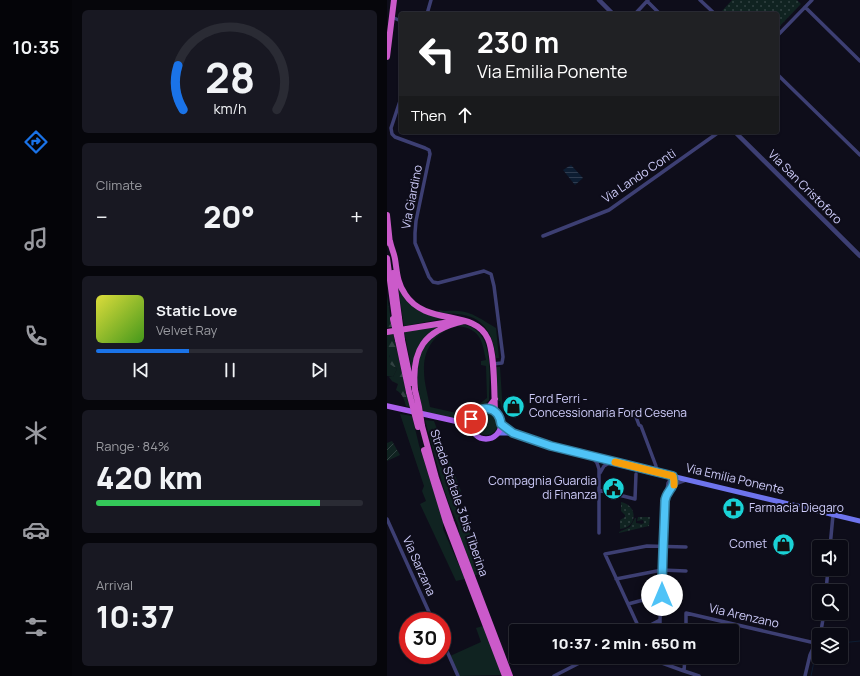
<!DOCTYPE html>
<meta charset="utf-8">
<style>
:root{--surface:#0a0a14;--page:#181822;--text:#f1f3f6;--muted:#999aa0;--line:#2a2b34;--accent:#1a73e8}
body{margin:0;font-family:Manrope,sans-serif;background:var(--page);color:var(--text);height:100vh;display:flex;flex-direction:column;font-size:15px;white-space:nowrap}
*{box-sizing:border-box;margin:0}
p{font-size:13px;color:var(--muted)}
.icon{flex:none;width:22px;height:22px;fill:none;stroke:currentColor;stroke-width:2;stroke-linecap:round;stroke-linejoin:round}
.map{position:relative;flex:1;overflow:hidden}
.details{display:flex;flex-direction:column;gap:10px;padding:10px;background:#06060b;width:315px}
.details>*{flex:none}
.banner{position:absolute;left:12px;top:12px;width:380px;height:122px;border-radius:4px;box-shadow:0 1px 3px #0004,0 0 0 1px var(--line);background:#202124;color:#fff;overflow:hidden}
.buttons{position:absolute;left:425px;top:540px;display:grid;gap:8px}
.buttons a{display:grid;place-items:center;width:36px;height:36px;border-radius:4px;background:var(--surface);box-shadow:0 1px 3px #0004,0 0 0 1px var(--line);font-size:20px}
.speed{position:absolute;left:12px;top:612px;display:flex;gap:8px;font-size:20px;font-weight:700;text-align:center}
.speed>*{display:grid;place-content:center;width:52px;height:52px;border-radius:50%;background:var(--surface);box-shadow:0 1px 3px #0004,0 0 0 1px var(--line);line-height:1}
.speed .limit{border:6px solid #d22;background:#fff;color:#111}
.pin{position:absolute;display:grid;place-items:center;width:34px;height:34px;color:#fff;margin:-17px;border:2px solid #fff;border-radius:50%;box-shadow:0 1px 4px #0007}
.me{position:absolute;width:44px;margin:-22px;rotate:0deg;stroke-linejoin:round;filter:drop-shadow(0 0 3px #0008)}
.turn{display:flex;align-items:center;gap:14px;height:84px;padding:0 12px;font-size:18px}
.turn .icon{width:52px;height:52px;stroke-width:2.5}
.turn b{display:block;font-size:28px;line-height:34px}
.then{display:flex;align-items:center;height:38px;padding:0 12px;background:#0003;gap:8px;font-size:15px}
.big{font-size:30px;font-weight:800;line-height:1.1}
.details .card{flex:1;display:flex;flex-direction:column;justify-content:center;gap:6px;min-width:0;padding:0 14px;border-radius:6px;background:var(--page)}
.details .dial{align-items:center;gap:0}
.dial svg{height:104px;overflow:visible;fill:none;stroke:var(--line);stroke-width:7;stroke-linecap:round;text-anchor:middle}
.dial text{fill:var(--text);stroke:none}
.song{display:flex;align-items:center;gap:12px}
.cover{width:48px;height:48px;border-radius:6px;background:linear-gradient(135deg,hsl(60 70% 55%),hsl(100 70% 35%))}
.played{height:4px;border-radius:2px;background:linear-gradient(90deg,var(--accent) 35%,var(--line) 35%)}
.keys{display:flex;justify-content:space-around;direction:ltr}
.heat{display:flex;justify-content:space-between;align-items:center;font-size:22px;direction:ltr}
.charge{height:6px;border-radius:3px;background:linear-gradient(90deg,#34c759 84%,var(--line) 0)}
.trip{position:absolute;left:122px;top:624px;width:230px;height:40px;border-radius:4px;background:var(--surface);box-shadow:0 1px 3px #0004,0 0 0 1px var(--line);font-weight:800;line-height:40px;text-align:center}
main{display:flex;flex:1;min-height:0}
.tabs{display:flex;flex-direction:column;width:72px;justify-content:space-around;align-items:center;background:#040408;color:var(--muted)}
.tabs .icon{width:28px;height:28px}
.tabs .current{color:var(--accent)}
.tabs b{font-size:18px;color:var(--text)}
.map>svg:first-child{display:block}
</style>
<main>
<nav class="tabs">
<b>10:35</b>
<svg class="icon current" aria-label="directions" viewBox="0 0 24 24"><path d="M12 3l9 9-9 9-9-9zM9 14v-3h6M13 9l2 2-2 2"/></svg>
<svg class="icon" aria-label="music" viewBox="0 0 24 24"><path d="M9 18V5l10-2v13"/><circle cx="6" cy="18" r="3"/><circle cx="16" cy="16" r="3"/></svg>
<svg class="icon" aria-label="phone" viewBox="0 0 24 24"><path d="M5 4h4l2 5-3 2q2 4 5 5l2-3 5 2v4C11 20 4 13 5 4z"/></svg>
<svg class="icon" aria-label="climate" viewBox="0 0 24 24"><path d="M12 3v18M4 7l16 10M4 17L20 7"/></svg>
<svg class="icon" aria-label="car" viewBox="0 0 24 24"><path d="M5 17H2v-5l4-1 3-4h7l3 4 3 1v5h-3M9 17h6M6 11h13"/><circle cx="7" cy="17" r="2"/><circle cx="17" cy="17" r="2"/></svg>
<svg class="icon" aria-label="filters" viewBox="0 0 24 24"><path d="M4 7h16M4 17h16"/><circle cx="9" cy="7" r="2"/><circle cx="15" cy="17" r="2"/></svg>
</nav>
<section class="details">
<div class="card dial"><svg viewBox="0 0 100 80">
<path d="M14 69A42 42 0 1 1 86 69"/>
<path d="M14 69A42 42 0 0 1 10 35" stroke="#1a73e8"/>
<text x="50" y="56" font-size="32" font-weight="700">28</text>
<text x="50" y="72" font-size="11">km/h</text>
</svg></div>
<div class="card"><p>Climate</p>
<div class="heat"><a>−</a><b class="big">20°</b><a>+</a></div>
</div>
<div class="card">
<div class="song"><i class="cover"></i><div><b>Static Love</b><p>Velvet Ray</p></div></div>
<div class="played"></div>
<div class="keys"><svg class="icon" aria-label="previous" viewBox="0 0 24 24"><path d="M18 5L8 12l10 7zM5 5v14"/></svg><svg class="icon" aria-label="pause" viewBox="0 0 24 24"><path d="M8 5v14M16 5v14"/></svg><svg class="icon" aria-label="next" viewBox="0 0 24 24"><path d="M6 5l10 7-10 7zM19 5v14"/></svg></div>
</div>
<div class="card"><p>Range · 84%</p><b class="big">420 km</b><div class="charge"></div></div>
<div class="card"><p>Arrival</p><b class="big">10:37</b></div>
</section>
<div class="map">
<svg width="473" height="676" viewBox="0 0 473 676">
<defs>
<pattern id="forest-firs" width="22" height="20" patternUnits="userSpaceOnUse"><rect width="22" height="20" fill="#102321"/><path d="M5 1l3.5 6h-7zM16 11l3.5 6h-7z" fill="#324242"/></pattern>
<pattern id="park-dots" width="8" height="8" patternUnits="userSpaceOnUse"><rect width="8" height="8" fill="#102321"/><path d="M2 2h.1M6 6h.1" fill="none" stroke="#324242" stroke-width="1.8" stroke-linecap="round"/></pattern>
<pattern id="garden-furrows" width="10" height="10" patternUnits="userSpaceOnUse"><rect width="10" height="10" fill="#102321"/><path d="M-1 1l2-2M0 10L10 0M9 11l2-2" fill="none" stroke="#324242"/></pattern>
<pattern id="water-rules" width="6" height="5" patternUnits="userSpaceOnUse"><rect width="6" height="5" fill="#0d1d32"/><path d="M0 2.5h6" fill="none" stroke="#2f3c50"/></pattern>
</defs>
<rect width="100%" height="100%" fill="#0e0d1a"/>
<path fill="#102321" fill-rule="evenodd" d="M10,281L20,299L60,318L17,326Z
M52,310C58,312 64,310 71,311C84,311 97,321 109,328L112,358H109C106,334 97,316 70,314C64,313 57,314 51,313Z
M65,322C39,334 29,340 25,370L17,331Z
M72,324C109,326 102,374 102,400L98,404L89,409L83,415L77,418L69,419L36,412C27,370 21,337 72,324ZM71,326C94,329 95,341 99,360L94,361V365L99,366L100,398L78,415L43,407C41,395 37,383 37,371C36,347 50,331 71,326Z
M0,347L2,348C2,357 3,365 10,369L6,377L0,376Z
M109,367H113L116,413L113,401H110Z
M87 423a12 12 0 1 1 24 0a12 12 0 1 1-24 0Z
M13,414L25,416L32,445L56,520V529L78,579L69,581L33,504L39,501L35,491L37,486Z
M38,420L47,421L74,491L67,497L99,571L87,576L73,539L71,525L67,515L62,504L56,486Z
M96,626L115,675L72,676L63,656L94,642L89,628Z"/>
<path fill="url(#forest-firs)" d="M0,295L5,327L0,328Z
M6,333L23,407L19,406C17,399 16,394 9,390L11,384L5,381L2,377H6L10,369L0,362L3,356L0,353L2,352V349L0,347V334Z"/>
<path fill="url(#park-dots)" d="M345,0H410L414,4L390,29V14H337L335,11Z
M234,502C251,505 251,528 233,529V520L238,517V515L234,511Z
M251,517H263L262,526L232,533V532L243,527L248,518H249V523L255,524L257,523L256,520L250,521Z"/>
<path fill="url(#garden-furrows)" d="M5,441L13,455L0,461V443Z"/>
<path fill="url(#water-rules)" d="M184,165L196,178L188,185L176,170Z"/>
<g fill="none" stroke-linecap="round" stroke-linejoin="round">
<path stroke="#0d1d32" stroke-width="1" d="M454,643L473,641
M424,676L429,652L432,649"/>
<path stroke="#3d3f73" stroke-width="3.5" d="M313,0L328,14
M260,1L273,14
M418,7L473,61
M40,14L44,0
M248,14L261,0
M7,18L14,21
M390,36L425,0
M390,74L473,155
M14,98L4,128L5,134L8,137L38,148L42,150L43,154L29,221L28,233V243L42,277L46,282L51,283L97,271L104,274L107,286L116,357L115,363L105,364
M156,236L222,210L332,132
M249,417L252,425L254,426L269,466V472
M206,458L210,463L212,469V533
M213,473L217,466L224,462
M212,490L248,499L249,474
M280,495L288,484L299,480
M0,519L46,621
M443,547L446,515
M229,579L275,570L299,571
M439,591L441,569
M241,604L275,595
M253,630L218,554L260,546L299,547
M252,631L273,620L279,498L281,483L285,476
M273,631V620
M299,631V613L428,643
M55,640L71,676
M272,657L275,663L297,671
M298,657L297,671L312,676
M167,676L204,657
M418,676L423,655L434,631L437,613"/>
<path stroke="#3d3f73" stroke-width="4.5" d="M212,0L226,14
M348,132L473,256"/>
<path stroke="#6e74ed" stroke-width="5" d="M114,424L126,433
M111,433H126L164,446L205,457L473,521"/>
<path stroke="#ac5fec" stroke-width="5.5" d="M0,406L68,421L84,429
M84 424a15 15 0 1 1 30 0a15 15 0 1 1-30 0Z
M68,421L84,419"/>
<path stroke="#cb5aca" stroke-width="6" d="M0,57L7,0
M0,215L3,244
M3,241C4,247 7,253 8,259C10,271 10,283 18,294C39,327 87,308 101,339C108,354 107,393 108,412
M0,258L8,318
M6,273L12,318
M0,332L69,321
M11,340L22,392
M15,340L24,383
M28,390C24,350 37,330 77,321
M101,408L108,399
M35,426L49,478L64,521L123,676
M37,450L59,522L118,676"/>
<path stroke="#cb5aca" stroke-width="6" d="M12,318L15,340
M6,319L11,340
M28,390L32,407L35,426
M22,392L31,427"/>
</g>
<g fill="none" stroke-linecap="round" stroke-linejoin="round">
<defs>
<path id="route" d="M84,419C93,403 112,406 114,424L126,433L164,446L286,476C289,489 279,490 278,501C277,533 275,564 275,595"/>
</defs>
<use href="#route" stroke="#337fa1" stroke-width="10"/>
<use href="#route" stroke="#4fc3f7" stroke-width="7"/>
<path stroke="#f59e0b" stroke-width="7" d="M228,462L286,476L287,481V485"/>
</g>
<defs>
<symbol id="shop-disc" viewBox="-11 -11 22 22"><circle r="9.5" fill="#1ad2d6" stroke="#0e0d1a"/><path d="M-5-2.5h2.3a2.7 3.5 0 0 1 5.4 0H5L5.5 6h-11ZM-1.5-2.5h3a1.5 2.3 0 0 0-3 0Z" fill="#111"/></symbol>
<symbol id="civic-disc" viewBox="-11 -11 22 22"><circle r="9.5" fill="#1ad2d6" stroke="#0e0d1a"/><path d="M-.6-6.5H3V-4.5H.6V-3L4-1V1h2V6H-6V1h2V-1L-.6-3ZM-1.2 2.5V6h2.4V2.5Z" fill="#111"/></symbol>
<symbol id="pharmacy-disc" viewBox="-11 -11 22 22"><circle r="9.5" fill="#1ad2d6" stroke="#0e0d1a"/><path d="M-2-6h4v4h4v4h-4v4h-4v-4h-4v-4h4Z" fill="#111"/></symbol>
</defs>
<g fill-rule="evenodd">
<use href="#shop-disc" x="114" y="394" width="25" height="25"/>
<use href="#civic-disc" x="214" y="476" width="25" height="25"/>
<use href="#pharmacy-disc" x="334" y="496" width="25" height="25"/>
<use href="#shop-disc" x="384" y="532" width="25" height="25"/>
</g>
<g text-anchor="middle" stroke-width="4" stroke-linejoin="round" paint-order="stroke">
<g font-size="12" fill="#cdcbf9" stroke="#0e0d1a">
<text transform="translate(252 176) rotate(-34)" y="4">Via Lando Conti</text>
<text transform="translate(418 187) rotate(45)" y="4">Via San Cristoforo</text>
<text transform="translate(25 197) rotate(-79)" y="4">Via Giardino</text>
<text transform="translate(348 479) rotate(13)" y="4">Via Emilia Ponente</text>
<text transform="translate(72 503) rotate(71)" y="4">Strada Statale 3 bis Tiberina</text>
<text transform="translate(32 566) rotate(66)" y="4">Via Sarzana</text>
<text transform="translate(357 616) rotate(13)" y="4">Via Arenzano</text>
</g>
<g font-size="12" fill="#cdcbf9" stroke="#0e0d1a" text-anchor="start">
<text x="142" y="403">Ford Ferri -<tspan x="142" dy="14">Concessionaria Ford Cesena</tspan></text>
<text x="210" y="485" text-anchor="end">Compagnia Guardia<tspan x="210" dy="14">di Finanza</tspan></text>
<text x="362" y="512">Farmacia Diegaro</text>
<text x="380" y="548" text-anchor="end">Comet</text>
</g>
</g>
</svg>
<div class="buttons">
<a><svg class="icon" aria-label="sound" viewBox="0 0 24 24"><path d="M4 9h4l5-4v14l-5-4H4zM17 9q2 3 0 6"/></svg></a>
<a><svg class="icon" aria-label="search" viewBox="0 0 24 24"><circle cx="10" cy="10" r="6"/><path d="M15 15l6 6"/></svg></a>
<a><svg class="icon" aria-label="layers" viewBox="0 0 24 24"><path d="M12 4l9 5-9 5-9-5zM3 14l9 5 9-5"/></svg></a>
</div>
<div class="speed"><div class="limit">30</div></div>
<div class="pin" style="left:84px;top:419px;background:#d93025"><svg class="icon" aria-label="arrive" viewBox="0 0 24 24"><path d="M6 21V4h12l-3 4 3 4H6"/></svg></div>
<svg class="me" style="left:275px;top:595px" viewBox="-20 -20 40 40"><circle r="19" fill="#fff"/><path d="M0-13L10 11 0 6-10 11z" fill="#4fc3f7"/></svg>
<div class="trip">10:37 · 2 min · 650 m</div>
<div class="banner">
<div class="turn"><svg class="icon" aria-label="left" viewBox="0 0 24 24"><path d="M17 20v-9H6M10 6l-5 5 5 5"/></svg><div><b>230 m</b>Via Emilia Ponente</div></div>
<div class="then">Then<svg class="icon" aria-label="ahead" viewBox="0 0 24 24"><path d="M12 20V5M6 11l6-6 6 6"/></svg></div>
</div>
</div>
</main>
